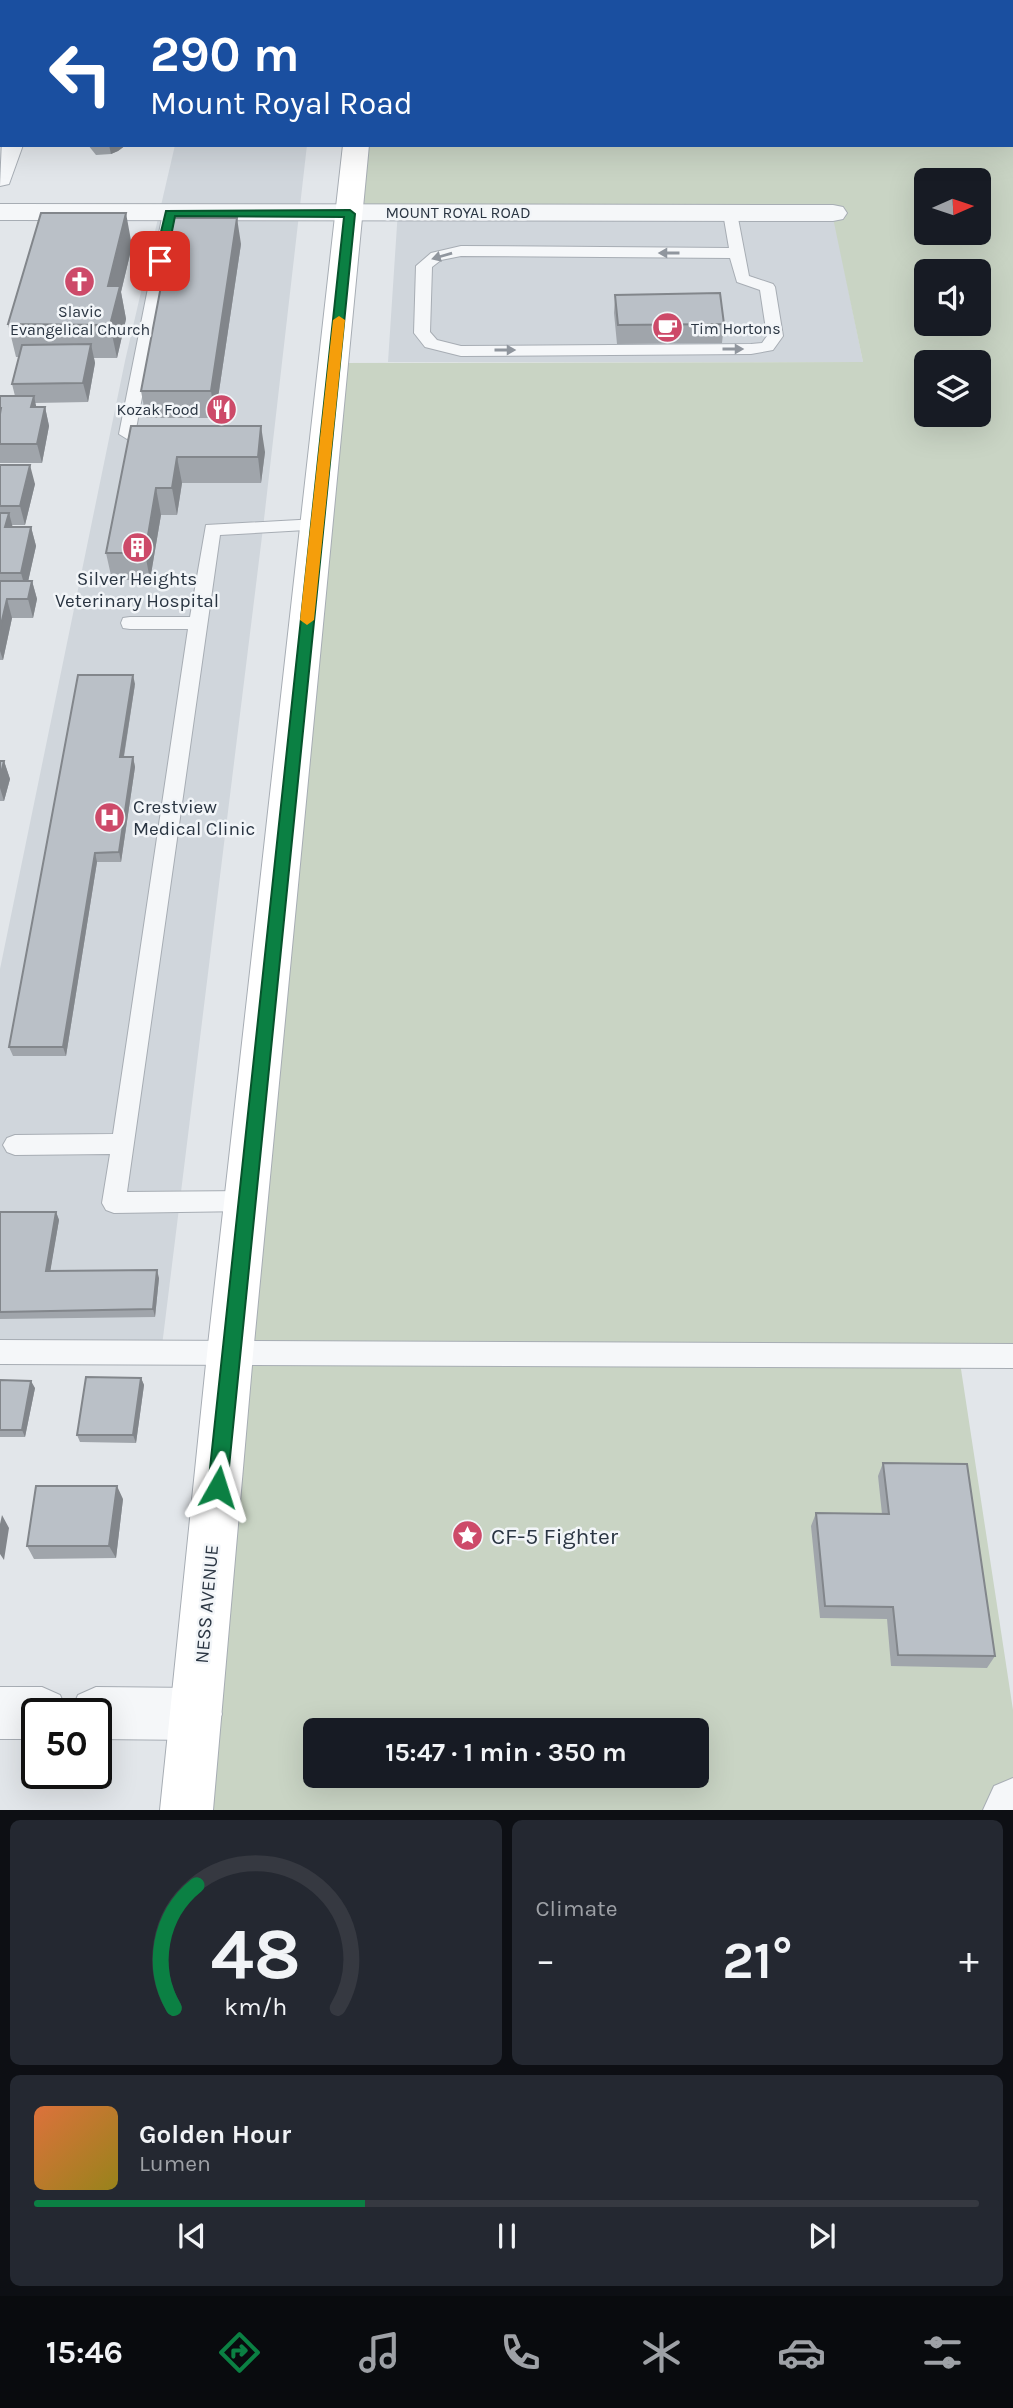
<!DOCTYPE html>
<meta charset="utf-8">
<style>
:root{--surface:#171b24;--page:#242831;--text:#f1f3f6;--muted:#9ea1a6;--line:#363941;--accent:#0b8043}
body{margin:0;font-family:Karla,sans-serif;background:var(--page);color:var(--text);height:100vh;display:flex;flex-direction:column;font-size:26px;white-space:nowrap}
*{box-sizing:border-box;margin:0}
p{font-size:23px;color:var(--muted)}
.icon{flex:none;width:38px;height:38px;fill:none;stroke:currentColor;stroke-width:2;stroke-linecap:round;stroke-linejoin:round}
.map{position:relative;height:1810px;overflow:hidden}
.panel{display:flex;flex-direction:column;gap:10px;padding:10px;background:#0d0f14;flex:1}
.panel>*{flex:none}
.banner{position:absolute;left:0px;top:0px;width:1013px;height:147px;box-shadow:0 7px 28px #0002;background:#1a4fa0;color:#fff;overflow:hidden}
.needle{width:46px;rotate:87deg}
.controls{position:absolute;left:914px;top:168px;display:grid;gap:14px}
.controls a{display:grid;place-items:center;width:77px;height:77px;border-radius:10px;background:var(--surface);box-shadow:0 7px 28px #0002;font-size:35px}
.speed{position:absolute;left:21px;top:1698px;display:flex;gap:14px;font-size:35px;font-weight:700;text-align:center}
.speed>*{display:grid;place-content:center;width:91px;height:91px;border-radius:50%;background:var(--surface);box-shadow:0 7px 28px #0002;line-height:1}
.speed .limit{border:4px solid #111;border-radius:10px;background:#fff;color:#111}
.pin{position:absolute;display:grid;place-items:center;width:60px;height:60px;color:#fff;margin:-30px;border-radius:14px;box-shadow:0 4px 10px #0006}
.me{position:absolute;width:77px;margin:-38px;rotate:6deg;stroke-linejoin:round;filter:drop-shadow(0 0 5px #0008)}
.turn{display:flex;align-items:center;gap:24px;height:147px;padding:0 35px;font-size:32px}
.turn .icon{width:91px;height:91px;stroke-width:2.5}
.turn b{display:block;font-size:49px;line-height:60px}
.big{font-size:52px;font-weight:700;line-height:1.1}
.panel .widget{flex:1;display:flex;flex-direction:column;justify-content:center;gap:10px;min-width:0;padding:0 24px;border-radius:10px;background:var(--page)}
.panel .dial{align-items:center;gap:0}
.dial svg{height:182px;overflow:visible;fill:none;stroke:var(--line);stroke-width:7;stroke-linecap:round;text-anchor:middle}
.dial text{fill:var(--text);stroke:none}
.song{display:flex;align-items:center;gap:21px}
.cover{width:84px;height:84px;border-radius:10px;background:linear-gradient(135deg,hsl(20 70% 55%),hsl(50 70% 35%))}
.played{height:7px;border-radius:4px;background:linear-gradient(90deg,var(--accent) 35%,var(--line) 35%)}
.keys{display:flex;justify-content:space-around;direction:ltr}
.heat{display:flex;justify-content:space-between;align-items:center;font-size:38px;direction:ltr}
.panel .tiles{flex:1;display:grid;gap:10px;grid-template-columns:1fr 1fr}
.widget:last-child{grid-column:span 2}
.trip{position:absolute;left:303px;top:1718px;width:406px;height:70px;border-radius:10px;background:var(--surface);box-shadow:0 7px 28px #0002;font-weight:700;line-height:70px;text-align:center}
.tab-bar{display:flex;height:112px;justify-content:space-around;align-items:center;background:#090b0e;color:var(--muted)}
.tab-bar .icon{width:49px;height:49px}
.tab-bar .current{color:var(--accent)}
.tab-bar b{font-size:32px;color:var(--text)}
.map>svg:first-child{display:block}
</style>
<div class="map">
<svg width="1013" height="1810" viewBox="0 0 1013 1810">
<rect width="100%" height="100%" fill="#e2e6ea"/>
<path fill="#d0d6dc" d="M175,145H307L263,528L161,1354L0,1352V969L125,361Z
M398,210L833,213L863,362H388Z"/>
<path fill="#c9d4c4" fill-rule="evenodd" d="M372,0H1013V1356H959L1013,1710V1805L1009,1810H186L334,363L863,362L832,213L350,214L356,145H1012V2ZM926,180H978V233H926ZM926,271H978V324H926ZM926,362H978V415H926ZM315,1731H696V1776H315Z"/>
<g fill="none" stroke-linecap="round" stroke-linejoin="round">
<defs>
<path id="service" d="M170,209L177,213L135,434L127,439L119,434L163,213Z
M730,209L737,213L749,276L773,284L775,287L783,336L773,350L751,354L461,356L425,347L414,333L416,266L431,253L461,246L729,248L723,213ZM461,256L730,258L737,282L760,290L767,336L762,343L751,344L461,346L437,340L430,332L432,267L441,260Z
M317,519L326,525L323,529L220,535L127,1192L247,1191L255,1194L259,1201L255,1208L247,1211L114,1213L106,1210L102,1203L110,1154L15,1155L7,1152L3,1145L7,1138L15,1135L113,1134L188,629H130L123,628L121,623L123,618L130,617H190L206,525Z
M0,1340L1013,1344V1368L0,1364Z"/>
<path id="minor" d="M43,0H67V2H43Z
M2,139V145H23L9,184L0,186Z
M0,204L833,205L843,207L847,213L843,219L833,221L0,220Z
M0,1687H42L60,1695L68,1713H37V1739H0Z
M96,1687L196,1688L214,1696L222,1714L214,1732L196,1740L96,1739V1713H70L78,1695Z
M1013,1778V1810H983L994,1786Z"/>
<path id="secondary" d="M358,0H382V2H358Z
M343,145H369L253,1354L213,1810H160L207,1354Z"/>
</defs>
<use href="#service" stroke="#a7adb4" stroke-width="2"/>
<use href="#minor" stroke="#a7adb4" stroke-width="2"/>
<use href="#secondary" stroke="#a7adb4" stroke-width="2"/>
<use href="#service" fill="#f5f7f9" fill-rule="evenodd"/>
<use href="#minor" fill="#f5f7f9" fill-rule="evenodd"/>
<use href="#secondary" fill="#fff" fill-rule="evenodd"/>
</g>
<path fill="#a0a5ab" d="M115,0H161V2H115Z
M88,145H126L118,151L111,154L96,155Z
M241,244L215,418H146L141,391Z
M132,246L121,292L126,319L117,358H94L95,363L88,402L35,403L36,407H45L49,426L42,463H0V396H15L12,384L19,357H16L8,324Z
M615,295L724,324L722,343L617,344L614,313Z
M131,426L265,452L261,483H182L177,515H161L150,580H112L106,553Z
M0,465L35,484L25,525H12V527H31L36,546L28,581H32L37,599L33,618H12L3,660H0Z
M135,684L124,757H133L135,767L121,862H97L66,1056H13L9,1047Z
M0,761H4L10,779L4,801H0Z
M0,1212H56L59,1220L50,1271L159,1278L155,1317L0,1319Z
M141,1378L144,1385L136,1443L80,1442L77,1435Z
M0,1380L35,1388L25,1437H0Z
M883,1463L995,1656L987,1668L891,1666L887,1619L820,1618L811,1526L816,1513L882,1514L878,1476Z
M123,1499L116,1558L34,1559L27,1546Z"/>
<path fill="#82868b" d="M109,145H126L118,151L111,154Z
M126,213L132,246L121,292L126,319L117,358L110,325L108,286Z
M237,218L241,244L215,418L211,391Z
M91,344L95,363L88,402L83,383Z
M34,396L38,415L31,407Z
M45,407L49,426L42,463L37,444Z
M261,426L265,452L261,483L258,457Z
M177,457L182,483L177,515L172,488Z
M30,465L35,484L25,525L20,506Z
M156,488L161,515L150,580L145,553Z
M9,513L14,532L5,527Z
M31,527L36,546L26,591L21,573Z
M32,581L37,599L33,618L28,599Z
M7,599L12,618L3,660L0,651V629Z
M133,675L135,684L122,767L120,757Z
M133,757L135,767L121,862L119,852Z
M4,761L10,779L4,801L0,788V777Z
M95,853L97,862L66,1056L63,1047Z
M56,1212L59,1220L49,1279L46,1271Z
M157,1270L159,1278L155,1317L153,1309Z
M141,1378L144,1385L136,1443L133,1435Z
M31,1381L35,1388L25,1437L22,1430Z
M117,1486L123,1499L116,1558L109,1546Z
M2,1515L9,1528L4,1560L0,1554V1524Z"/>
<path fill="#bac0c7" stroke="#82868b" stroke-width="2" d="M171,0H201L200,2H170Z
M41,213H126L108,286H120L110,325L8,324Z
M174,218H237L211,391H141Z
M720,293L724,324L618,325L615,295Z
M91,344L83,383L12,384L22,345Z
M0,396H34L31,407H45L37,444H0V414L1,408H0Z
M131,426H261L258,457H177L172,488H156L145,553H106Z
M0,465H30L20,506H0Z
M0,513H9L5,527H31L21,573H0Z
M0,581H32L28,599H7L0,629Z
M78,675H133L120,757H133L119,852L95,853L63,1047H9Z
M0,761H4L0,777Z
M0,1212H56L46,1271L157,1270L153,1309L0,1312Z
M86,1377L141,1378L133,1435H77Z
M0,1380L31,1381L22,1430H0Z
M883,1463L967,1464L995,1656L898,1655L893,1607L825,1606L816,1513L889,1514Z
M36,1486H117L109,1546H27Z"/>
<defs><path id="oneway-solid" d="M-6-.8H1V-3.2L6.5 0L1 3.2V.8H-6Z" transform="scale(1.75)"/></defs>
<g fill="#90969e">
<use href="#oneway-solid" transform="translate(669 253) rotate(-180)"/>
<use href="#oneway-solid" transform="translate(442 256) rotate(164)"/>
<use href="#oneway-solid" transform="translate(733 349)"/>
<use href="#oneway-solid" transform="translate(505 350)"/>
</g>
<path fill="#0b8043" stroke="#07532c" stroke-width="2" d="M350,210L355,214L227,1487L225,1494L218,1497L211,1494L208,1487L344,217L175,216L166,261L160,264L154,261L166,211Z"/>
<path fill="#f59e0b" d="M339,316L345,320L314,620L307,625L300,620L333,320Z"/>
<defs>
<symbol id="church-disc" viewBox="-11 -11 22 22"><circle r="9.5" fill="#cd4a69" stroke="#f2f5f8"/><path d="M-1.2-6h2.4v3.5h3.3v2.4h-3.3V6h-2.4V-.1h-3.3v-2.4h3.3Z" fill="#fff"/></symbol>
<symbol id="cafe-disc" viewBox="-11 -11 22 22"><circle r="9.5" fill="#cd4a69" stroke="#f2f5f8"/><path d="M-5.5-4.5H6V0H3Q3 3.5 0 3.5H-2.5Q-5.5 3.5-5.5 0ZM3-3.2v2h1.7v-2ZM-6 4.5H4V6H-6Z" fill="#fff"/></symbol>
<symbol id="restaurant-disc" viewBox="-11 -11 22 22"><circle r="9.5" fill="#cd4a69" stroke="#f2f5f8"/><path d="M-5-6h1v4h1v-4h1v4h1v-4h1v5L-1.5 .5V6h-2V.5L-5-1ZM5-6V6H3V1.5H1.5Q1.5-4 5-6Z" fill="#fff"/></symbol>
<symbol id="building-disc" viewBox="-11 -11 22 22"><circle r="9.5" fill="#cd4a69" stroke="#f2f5f8"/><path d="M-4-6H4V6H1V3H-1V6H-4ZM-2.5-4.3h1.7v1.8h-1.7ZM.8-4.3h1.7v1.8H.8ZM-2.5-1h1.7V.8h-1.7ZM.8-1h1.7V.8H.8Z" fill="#fff"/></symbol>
<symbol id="hospital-disc" viewBox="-11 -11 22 22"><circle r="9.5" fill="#cd4a69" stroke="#f2f5f8"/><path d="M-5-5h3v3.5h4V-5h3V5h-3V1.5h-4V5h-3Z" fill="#fff"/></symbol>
<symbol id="sight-disc" viewBox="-11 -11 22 22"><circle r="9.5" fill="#cd4a69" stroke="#f2f5f8"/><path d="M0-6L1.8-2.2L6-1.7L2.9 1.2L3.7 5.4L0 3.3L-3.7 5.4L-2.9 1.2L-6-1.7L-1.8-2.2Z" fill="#fff"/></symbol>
</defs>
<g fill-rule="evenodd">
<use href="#church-disc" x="62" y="264" width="35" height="35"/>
<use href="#cafe-disc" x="650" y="310" width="35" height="35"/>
<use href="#restaurant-disc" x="204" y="392" width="35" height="35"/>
<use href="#building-disc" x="120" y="530" width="35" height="35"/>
<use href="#hospital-disc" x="92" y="800" width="35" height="35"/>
<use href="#sight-disc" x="450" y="1518" width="35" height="35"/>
</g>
<g text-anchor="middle" stroke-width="5" stroke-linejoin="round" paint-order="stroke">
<g font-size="16" fill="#2a3542" stroke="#f2f5f8">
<text x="458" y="218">MOUNT ROYAL ROAD</text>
</g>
<g font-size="16" fill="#2a3542" stroke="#f2f5f8">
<text x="80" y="317">Slavic<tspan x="80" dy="18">Evangelical Church</tspan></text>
<text x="691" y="334" text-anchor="start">Tim Hortons</text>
<text x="199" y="415" text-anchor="end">Kozak Food</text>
</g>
<g font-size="19" fill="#2a3542" stroke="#f2f5f8">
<text x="137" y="585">Silver Heights<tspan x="137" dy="22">Veterinary Hospital</tspan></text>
<text x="133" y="813" text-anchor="start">Crestview<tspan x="133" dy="22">Medical Clinic</tspan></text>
</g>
<g font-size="19" fill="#2a3542" stroke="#f2f5f8">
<text transform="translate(206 1604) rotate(-85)" y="7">NESS AVENUE</text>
</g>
<g font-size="23" fill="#2a3542" stroke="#f2f5f8" text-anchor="start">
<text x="491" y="1544">CF-5 Fighter</text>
</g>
</g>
</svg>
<div class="controls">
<a><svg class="needle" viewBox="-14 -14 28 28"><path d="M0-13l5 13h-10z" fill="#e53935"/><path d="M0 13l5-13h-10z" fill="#9ea1a6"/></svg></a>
<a><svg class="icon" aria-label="sound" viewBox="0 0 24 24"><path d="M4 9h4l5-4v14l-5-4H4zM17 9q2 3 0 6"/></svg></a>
<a><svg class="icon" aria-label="layers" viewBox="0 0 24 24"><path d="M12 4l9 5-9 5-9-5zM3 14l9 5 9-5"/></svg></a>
</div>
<div class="speed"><div class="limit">50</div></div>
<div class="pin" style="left:160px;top:261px;background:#d93025"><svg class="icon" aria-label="arrive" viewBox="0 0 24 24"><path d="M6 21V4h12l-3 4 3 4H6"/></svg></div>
<svg class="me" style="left:218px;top:1487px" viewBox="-20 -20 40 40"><path d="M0-17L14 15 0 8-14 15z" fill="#0b8043" stroke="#fff" stroke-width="4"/></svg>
<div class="trip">15:47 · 1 min · 350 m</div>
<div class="banner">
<div class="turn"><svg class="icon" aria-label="left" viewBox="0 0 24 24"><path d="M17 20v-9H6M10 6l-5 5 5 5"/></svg><div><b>290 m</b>Mount Royal Road</div></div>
</div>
</div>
<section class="panel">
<div class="tiles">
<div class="widget dial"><svg viewBox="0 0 100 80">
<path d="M14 69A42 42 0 1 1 86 69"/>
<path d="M14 69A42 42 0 0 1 24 15" stroke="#0b8043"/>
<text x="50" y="56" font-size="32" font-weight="700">48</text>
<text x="50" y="72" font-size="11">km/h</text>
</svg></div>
<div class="widget"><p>Climate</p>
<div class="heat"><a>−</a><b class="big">21°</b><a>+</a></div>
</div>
<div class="widget">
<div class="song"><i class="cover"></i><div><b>Golden Hour</b><p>Lumen</p></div></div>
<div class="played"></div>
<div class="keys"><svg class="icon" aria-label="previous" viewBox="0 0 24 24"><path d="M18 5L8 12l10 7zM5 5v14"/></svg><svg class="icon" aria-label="pause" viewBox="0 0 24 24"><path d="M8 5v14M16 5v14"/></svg><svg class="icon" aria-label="next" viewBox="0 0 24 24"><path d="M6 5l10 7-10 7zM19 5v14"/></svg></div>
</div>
</div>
</section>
<nav class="tab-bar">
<b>15:46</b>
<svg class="icon current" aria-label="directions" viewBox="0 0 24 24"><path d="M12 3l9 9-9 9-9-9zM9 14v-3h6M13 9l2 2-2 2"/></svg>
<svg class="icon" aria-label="music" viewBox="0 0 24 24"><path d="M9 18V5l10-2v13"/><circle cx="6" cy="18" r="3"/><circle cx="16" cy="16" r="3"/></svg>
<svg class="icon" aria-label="phone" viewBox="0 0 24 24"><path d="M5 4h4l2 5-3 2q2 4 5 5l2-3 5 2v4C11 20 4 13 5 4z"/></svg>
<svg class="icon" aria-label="climate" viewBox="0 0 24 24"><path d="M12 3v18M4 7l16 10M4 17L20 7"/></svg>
<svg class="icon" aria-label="car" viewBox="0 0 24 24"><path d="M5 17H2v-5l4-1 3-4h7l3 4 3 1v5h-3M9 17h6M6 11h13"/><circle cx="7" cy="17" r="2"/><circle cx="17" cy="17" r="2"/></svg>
<svg class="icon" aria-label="filters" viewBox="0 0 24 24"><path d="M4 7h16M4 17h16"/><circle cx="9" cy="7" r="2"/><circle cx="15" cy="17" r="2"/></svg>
</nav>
